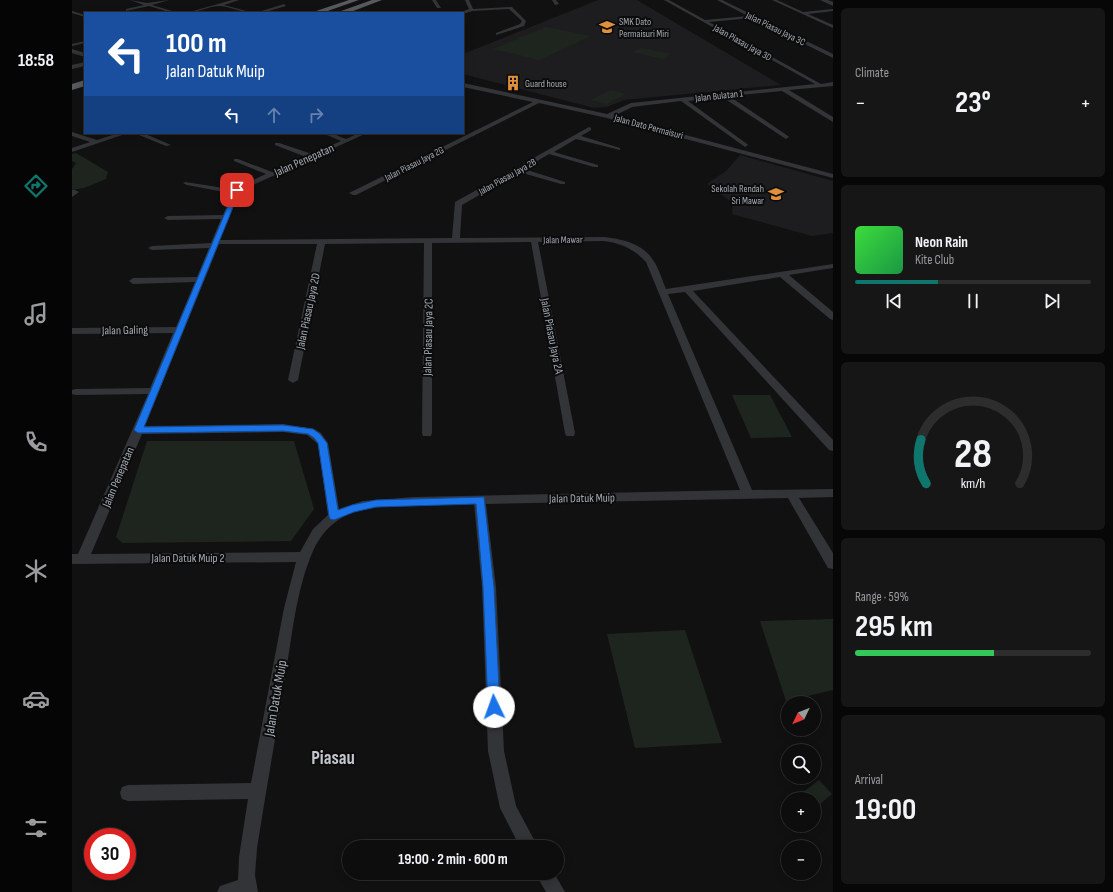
<!DOCTYPE html>
<meta charset="utf-8">
<style>
:root{--surface:#0d0d0e;--page:#161617;--text:#f1f3f6;--muted:#9a9c9e;--line:#2d2d2e;--accent:#0f766e}
body{margin:0;font-family:"Sofia Sans Condensed",sans-serif;background:var(--page);color:var(--text);height:100vh;display:flex;flex-direction:column;font-size:15px;white-space:nowrap}
*{box-sizing:border-box;margin:0}
p{font-size:13px;color:var(--muted)}
.icon{flex:none;width:22px;height:22px;fill:none;stroke:currentColor;stroke-width:2;stroke-linecap:round;stroke-linejoin:round}
.map{position:relative;flex:1;overflow:hidden}
.side{display:flex;flex-direction:column;gap:8px;padding:8px;background:#070708;width:280px}
.side>*{flex:none}
.banner{position:absolute;left:12px;top:12px;width:380px;height:122px;border-radius:0px;box-shadow:0 2px 10px #0003,0 0 0 1px var(--line);background:#1a4fa0;color:#fff;overflow:hidden}
.needle{width:26px;rotate:227deg}
.fabs{position:absolute;left:709px;top:696px;display:grid;gap:8px}
.fabs a{display:grid;place-items:center;width:40px;height:40px;border-radius:50%;background:var(--surface);box-shadow:0 2px 10px #0003,0 0 0 1px var(--line);font-size:20px}
.speed{position:absolute;left:12px;top:828px;display:flex;gap:8px;font-size:20px;font-weight:700;text-align:center}
.speed>*{display:grid;place-content:center;width:52px;height:52px;border-radius:50%;background:var(--surface);box-shadow:0 2px 10px #0003,0 0 0 1px var(--line);line-height:1}
.speed .limit{border:6px solid #d22;background:#fff;color:#111}
.pin{position:absolute;display:grid;place-items:center;width:34px;height:34px;color:#fff;margin:-17px;border-radius:8px;box-shadow:0 2px 6px #0006}
.me{position:absolute;width:44px;margin:-22px;rotate:357deg;stroke-linejoin:round;filter:drop-shadow(0 0 3px #0008)}
.turn{display:flex;align-items:center;gap:14px;height:84px;padding:0 16px;font-size:18px}
.turn .icon{width:52px;height:52px;stroke-width:2.5}
.turn b{display:block;font-size:28px;line-height:34px}
.lanes{display:flex;align-items:center;height:38px;padding:0 16px;background:#0003;justify-content:center;gap:20px;direction:ltr}
.lanes .off{opacity:.35}
.big{font-size:30px;font-weight:700;line-height:1.1}
.side .widget{flex:1;display:flex;flex-direction:column;justify-content:center;gap:6px;min-width:0;padding:0 14px;border-radius:6px;background:var(--page)}
.side .dial{align-items:center;gap:0}
.dial svg{height:104px;overflow:visible;fill:none;stroke:var(--line);stroke-width:7;stroke-linecap:round;text-anchor:middle}
.dial text{fill:var(--text);stroke:none}
.song{display:flex;align-items:center;gap:12px}
.cover{width:48px;height:48px;border-radius:6px;background:linear-gradient(135deg,hsl(120 70% 55%),hsl(140 70% 35%))}
.played{height:4px;border-radius:2px;background:linear-gradient(90deg,var(--accent) 35%,var(--line) 35%)}
.keys{display:flex;justify-content:space-around;direction:ltr}
.heat{display:flex;justify-content:space-between;align-items:center;font-size:22px;direction:ltr}
.charge{height:6px;border-radius:3px;background:linear-gradient(90deg,#34c759 59%,var(--line) 0)}
.trip{position:absolute;left:270px;top:840px;width:222px;height:40px;border-radius:20px;background:var(--surface);box-shadow:0 2px 10px #0003,0 0 0 1px var(--line);font-weight:700;line-height:40px;text-align:center}
main{display:flex;flex:1;min-height:0}
.dock{display:flex;flex-direction:column;width:72px;justify-content:space-around;align-items:center;background:#050506;color:var(--muted)}
.dock .icon{width:28px;height:28px}
.dock .selected{color:var(--accent)}
.dock b{font-size:18px;color:var(--text)}
.map>svg:first-child{display:block}
</style>
<main>
<nav class="dock">
<b>18:58</b>
<svg class="icon selected" aria-label="directions" viewBox="0 0 24 24"><path d="M12 3l9 9-9 9-9-9zM9 14v-3h6M13 9l2 2-2 2"/></svg>
<svg class="icon" aria-label="music" viewBox="0 0 24 24"><path d="M9 18V5l10-2v13"/><circle cx="6" cy="18" r="3"/><circle cx="16" cy="16" r="3"/></svg>
<svg class="icon" aria-label="phone" viewBox="0 0 24 24"><path d="M5 4h4l2 5-3 2q2 4 5 5l2-3 5 2v4C11 20 4 13 5 4z"/></svg>
<svg class="icon" aria-label="climate" viewBox="0 0 24 24"><path d="M12 3v18M4 7l16 10M4 17L20 7"/></svg>
<svg class="icon" aria-label="car" viewBox="0 0 24 24"><path d="M5 17H2v-5l4-1 3-4h7l3 4 3 1v5h-3M9 17h6M6 11h13"/><circle cx="7" cy="17" r="2"/><circle cx="17" cy="17" r="2"/></svg>
<svg class="icon" aria-label="filters" viewBox="0 0 24 24"><path d="M4 7h16M4 17h16"/><circle cx="9" cy="7" r="2"/><circle cx="15" cy="17" r="2"/></svg>
</nav>
<div class="map">
<svg width="761" height="892" viewBox="0 0 761 892">
<rect width="100%" height="100%" fill="#111112"/>
<path fill="#1d1d1f" d="M526,0H565L709,85L552,100L535,107L522,108L391,74V54Z
M668,155L761,181V233L740,236L660,214L661,203L635,184L655,170Z"/>
<path fill="#1e251e" d="M474,27L519,36L467,60L421,49Z
M569,48L599,54L591,59L560,52Z
M538,90L554,94L535,104L519,100Z
M4,153L36,172L34,179L12,188L0,190V169L4,163L0,161V154Z
M660,395H698L720,437L679,438Z
M75,441H222L242,509L219,541L50,543L44,537Z
M761,619V690L714,701L688,621Z
M613,630L650,743L563,748L535,634Z
M747,780L760,794L742,809V799H722Z"/>
<g fill="none" stroke-linecap="round" stroke-linejoin="round">
<path fill="#323437" fill-rule="evenodd" d="M58,0L75,3L97,0L80,5L107,13H100L77,6L54,11V9L72,5Z
M160,0H167L152,5L182,13C170,13 160,7 148,6C137,6 125,13 114,13Z
M360,0H364L369,8H365Z
M393,0H397L401,9L440,7L454,21L452,26L424,35V33L448,24L450,21L437,9L400,11L391,14L389,12L397,9Z
M480,0H484L487,4L483,5Z
M592,0H597L633,20L676,16L645,0H650L761,54V58L759,57L680,18L637,22L749,84L761,82V86L717,90L761,117V122L710,91L657,96L716,136L717,137L714,139L650,97L616,101L675,144L676,145L673,147L609,101L560,107L542,116L761,174V178L535,118L467,103L284,195H281L277,193L461,102L391,87V83L535,114L559,103L743,84Z
M700,0H705L731,12L761,9V11L736,14L761,25V28Z
M212,4L214,6L190,13H183Z
M0,11L13,15V17L0,13Z
M294,11L301,12V13H292Z
M13,41V43L0,46V44Z
M0,49L13,53V57L0,53Z
M13,62V66L0,69V65Z
M517,127L519,128V130L509,136L548,148V150L504,139L482,152L526,165V167H522L477,154L452,169L493,182V184H489L447,172L390,205L388,238L531,237C550,239 570,243 581,260C587,268 590,280 594,289L761,264V268L717,275L761,312V320L758,319L708,277L621,291L761,440V451L757,450L613,292L596,294L680,490L761,489V497L727,498L761,553V569L756,568L716,498L414,504L424,587L432,751L444,806L466,847H448L428,808L416,751L410,587L402,504C368,505 299,501 271,517C257,525 247,537 241,551C224,590 220,636 213,678C204,735 194,791 185,848L183,875L186,892H145L148,886L166,880L167,857L176,799L56,801L50,799L48,793L50,787L56,785L179,783L212,608L224,562L0,564V554H6L76,394L4,395L0,394V390L4,389L78,388L101,333L0,334V328L104,327L123,282L61,284L57,281L61,278L125,277L137,248L80,250L76,248L80,246L139,243L149,219L96,220L92,218L96,216L151,215L161,192H152L115,185L111,183L113,182L152,188H164L194,174L162,161V159H166L200,172L234,157L203,145V143H207L240,154L269,141L250,133H259L274,139L287,133H295L168,191L148,240L380,238L383,202ZM531,241C549,243 562,249 574,262L668,490L341,497L291,501L267,509L256,443L249,433L242,429L211,424L73,426L147,244H245L216,380L221,383L226,380L253,244L352,243L350,433L351,436H359L360,433V243L459,242L493,433L494,436H502L503,433L466,242ZM211,432L235,435L246,444L256,515L241,529L228,552L19,554L70,434Z
M0,132L25,140L47,133H56L0,152V148L18,142L0,136Z
M62,133H71L99,145L94,146Z
M0,190H3L7,192L0,197Z
M463,873H482L493,892H474Z"/>
<path fill="#323437" fill-rule="evenodd" d="M748,0H756L761,2V6Z"/>
<path fill="#575a5e" fill-rule="evenodd" d="M277,0H287L250,13H238Z
M300,0H310L276,13H270L269,11Z
M13,80V86L0,90V84Z"/>
</g>
<path fill="#1a73e8" stroke="#114b97" d="M163,189L168,190L72,427L211,425L241,429L248,434L255,443L266,510L280,505L304,500L412,497L422,587L428,707L426,711L422,713L418,711L416,707L411,587L404,504L304,507L282,512L262,520L258,519L257,516L246,443L242,438L236,434L211,431L66,433L62,430Z"/>
<defs>
<symbol id="school-bare" viewBox="-9 -9 18 18"><path d="M0-5L7-2L0 1L-7-2ZM-4 1L0 2.5L4 1V4Q0 6-4 4Z" fill="#e0903b" stroke="#0c0c0d" stroke-width="2.5" paint-order="stroke"/></symbol>
<symbol id="building-bare" viewBox="-9 -9 18 18"><path d="M-4-6H4V6H1V3H-1V6H-4ZM-2.5-4.3h1.7v1.8h-1.7ZM.8-4.3h1.7v1.8H.8ZM-2.5-1h1.7V.8h-1.7ZM.8-1h1.7V.8H.8Z" fill="#e0903b" stroke="#0c0c0d" stroke-width="2.5" paint-order="stroke"/></symbol>
</defs>
<g fill-rule="evenodd">
<use href="#school-bare" x="524" y="16" width="22" height="22"/>
<use href="#building-bare" x="430" y="72" width="22" height="22"/>
<use href="#school-bare" x="693" y="183" width="22" height="22"/>
</g>
<g text-anchor="middle" stroke-width="4" stroke-linejoin="round" paint-order="stroke">
<g font-size="10" fill="#a4aab2" stroke="#0c0c0d" text-anchor="start">
<text x="547" y="25">SMK Dato<tspan x="547" dy="12">Permaisuri Miri</tspan></text>
<text x="453" y="87">Guard house</text>
<text x="692" y="192" text-anchor="end">Sekolah Rendah<tspan x="692" dy="12">Sri Mawar</tspan></text>
</g>
<g font-size="10" fill="#a4aab2" stroke="#0c0c0d">
<text transform="translate(704 28) rotate(26)" y="4">Jalan Piasau Jaya 3C</text>
<text transform="translate(671 42) rotate(29)" y="4">Jalan Piasau Jaya 3D</text>
<text transform="translate(647 95) rotate(-6)" y="4">Jalan Bulatan 1</text>
<text transform="translate(577 126) rotate(15)" y="4">Jalan Dato Permaisuri</text>
<text transform="translate(342 163) rotate(-27)" y="4">Jalan Piasau Jaya 2G</text>
<text transform="translate(435 176) rotate(-29)" y="4">Jalan Piasau Jaya 2B</text>
<text transform="translate(491 239) rotate(-1)" y="4">Jalan Mawar</text>
</g>
<g font-size="12" fill="#a4aab2" stroke="#0c0c0d">
<text transform="translate(232 160) rotate(-24)" y="4">Jalan Penepatan</text>
<text transform="translate(236 311) rotate(-78)" y="4">Jalan Piasau Jaya 2D</text>
<text transform="translate(53 330) rotate(-1)" y="4">Jalan Galing</text>
<text transform="translate(480 336) rotate(79)" y="4">Jalan Piasau Jaya 2A</text>
<text transform="translate(356 337) rotate(-89)" y="4">Jalan Piasau Jaya 2C</text>
<text transform="translate(46 477) rotate(-67)" y="4">Jalan Penepatan</text>
<text transform="translate(510 498) rotate(-1)" y="4">Jalan Datuk Muip</text>
<text x="116" y="562">Jalan Datuk Muip 2</text>
</g>
<g font-size="14" fill="#a4aab2" stroke="#0c0c0d">
<text transform="translate(203 698) rotate(-80)" y="5">Jalan Datuk Muip</text>
</g>
<g font-size="19" font-weight="bold" fill="#c4c8ce" stroke="#0c0c0d">
<text x="261" y="764">Piasau</text>
</g>
</g>
</svg>
<div class="fabs">
<a><svg class="needle" viewBox="-14 -14 28 28"><path d="M0-13l5 13h-10z" fill="#e53935"/><path d="M0 13l5-13h-10z" fill="#9a9c9e"/></svg></a>
<a><svg class="icon" aria-label="search" viewBox="0 0 24 24"><circle cx="10" cy="10" r="6"/><path d="M15 15l6 6"/></svg></a>
<a>+</a>
<a>−</a>
</div>
<div class="speed"><div class="limit">30</div></div>
<div class="pin" style="left:165px;top:190px;background:#d93025"><svg class="icon" aria-label="arrive" viewBox="0 0 24 24"><path d="M6 21V4h12l-3 4 3 4H6"/></svg></div>
<svg class="me" style="left:422px;top:707px" viewBox="-20 -20 40 40"><circle r="19" fill="#fff"/><path d="M0-13L10 11 0 6-10 11z" fill="#1a73e8"/></svg>
<div class="trip">19:00 · 2 min · 600 m</div>
<div class="banner">
<div class="turn"><svg class="icon" aria-label="left" viewBox="0 0 24 24"><path d="M17 20v-9H6M10 6l-5 5 5 5"/></svg><div><b>100 m</b>Jalan Datuk Muip</div></div>
<div class="lanes"><svg class="icon" aria-label="left" viewBox="0 0 24 24"><path d="M17 20v-9H6M10 6l-5 5 5 5"/></svg><svg class="icon off" aria-label="ahead" viewBox="0 0 24 24"><path d="M12 20V5M6 11l6-6 6 6"/></svg><svg class="icon off" aria-label="right" viewBox="0 0 24 24"><path d="M7 20v-9h11M14 6l5 5-5 5"/></svg></div>
</div>
</div>
<section class="side">
<div class="widget"><p>Climate</p>
<div class="heat"><a>−</a><b class="big">23°</b><a>+</a></div>
</div>
<div class="widget">
<div class="song"><i class="cover"></i><div><b>Neon Rain</b><p>Kite Club</p></div></div>
<div class="played"></div>
<div class="keys"><svg class="icon" aria-label="previous" viewBox="0 0 24 24"><path d="M18 5L8 12l10 7zM5 5v14"/></svg><svg class="icon" aria-label="pause" viewBox="0 0 24 24"><path d="M8 5v14M16 5v14"/></svg><svg class="icon" aria-label="next" viewBox="0 0 24 24"><path d="M6 5l10 7-10 7zM19 5v14"/></svg></div>
</div>
<div class="widget dial"><svg viewBox="0 0 100 80">
<path d="M14 69A42 42 0 1 1 86 69"/>
<path d="M14 69A42 42 0 0 1 10 35" stroke="#0f766e"/>
<text x="50" y="56" font-size="32" font-weight="700">28</text>
<text x="50" y="72" font-size="11">km/h</text>
</svg></div>
<div class="widget"><p>Range · 59%</p><b class="big">295 km</b><div class="charge"></div></div>
<div class="widget"><p>Arrival</p><b class="big">19:00</b></div>
</section>
</main>
